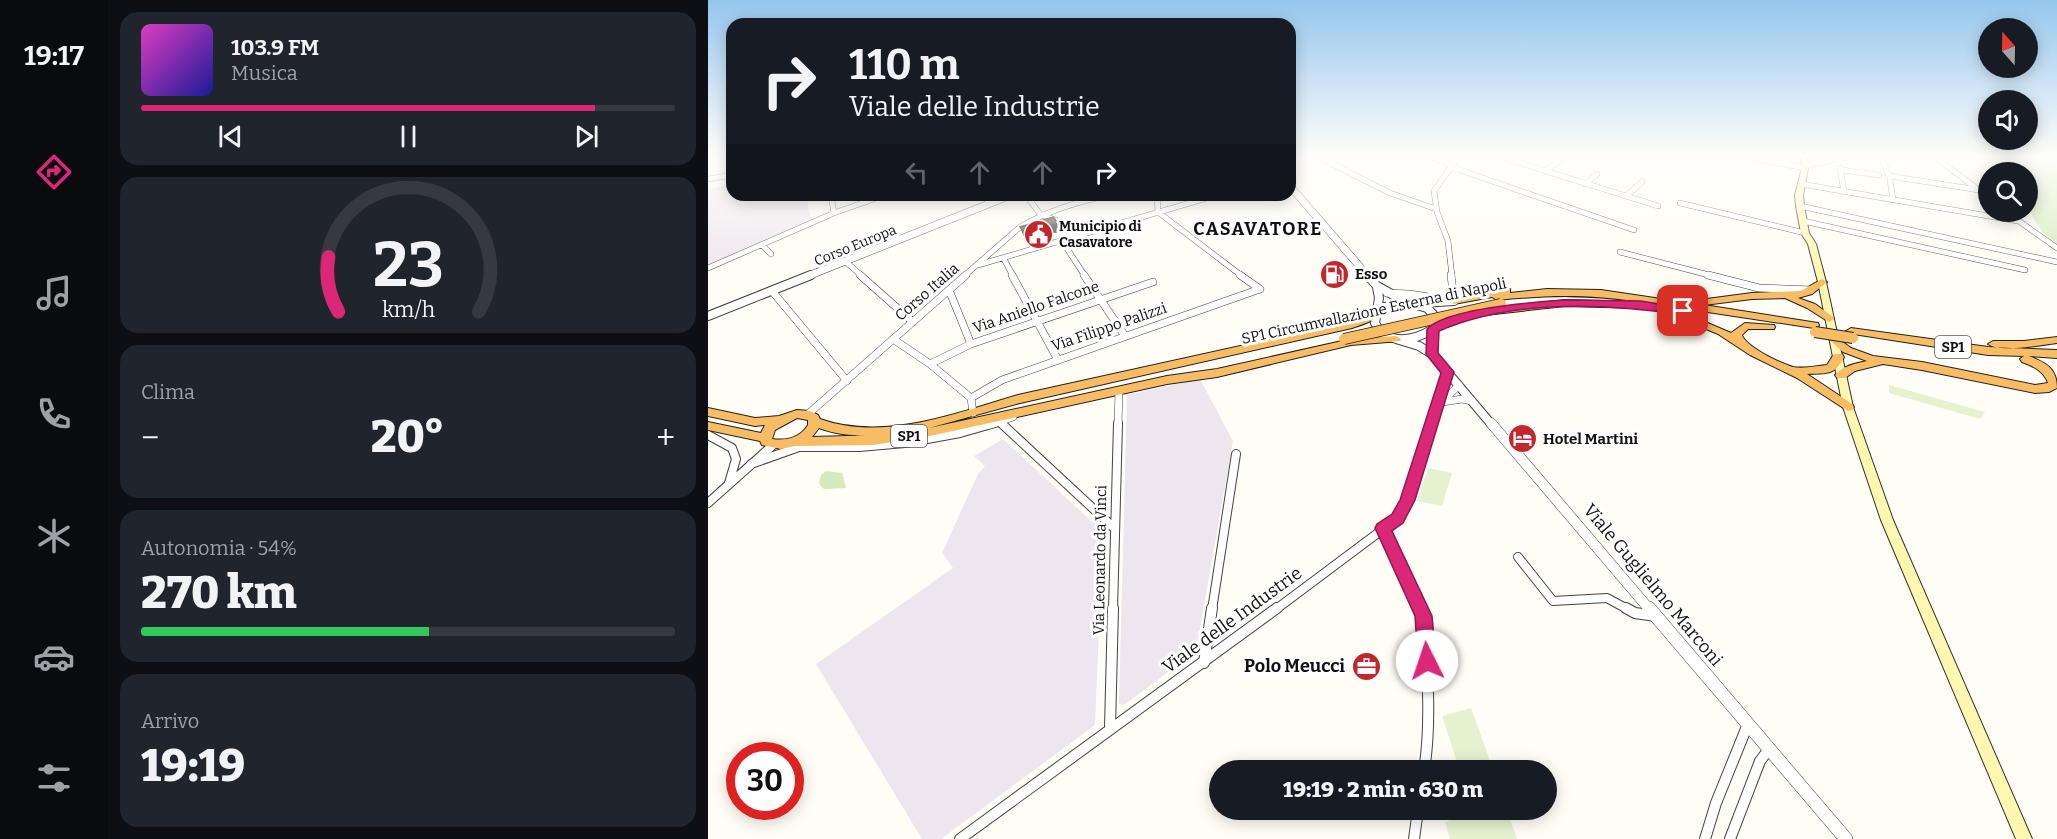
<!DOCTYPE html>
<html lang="it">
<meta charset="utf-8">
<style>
:root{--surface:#171b24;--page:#20242c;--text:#f1f3f6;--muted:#9ea1a6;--line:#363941;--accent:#db2777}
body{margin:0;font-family:Bitter,serif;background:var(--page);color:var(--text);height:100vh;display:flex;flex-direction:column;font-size:22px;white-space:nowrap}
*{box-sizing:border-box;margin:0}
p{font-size:20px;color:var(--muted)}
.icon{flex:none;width:33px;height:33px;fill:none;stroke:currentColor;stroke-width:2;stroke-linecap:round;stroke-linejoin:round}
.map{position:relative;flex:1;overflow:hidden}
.panel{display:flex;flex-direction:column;gap:12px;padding:12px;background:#0d0f14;width:600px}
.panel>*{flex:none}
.top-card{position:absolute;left:18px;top:18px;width:570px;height:183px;border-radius:18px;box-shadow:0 3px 15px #0003;background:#171b24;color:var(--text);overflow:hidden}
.needle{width:39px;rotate:340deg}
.controls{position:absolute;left:1270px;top:18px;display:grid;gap:12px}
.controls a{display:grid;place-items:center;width:60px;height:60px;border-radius:50%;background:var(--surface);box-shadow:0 3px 15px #0003;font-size:30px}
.speed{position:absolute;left:18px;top:742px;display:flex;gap:12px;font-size:30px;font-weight:700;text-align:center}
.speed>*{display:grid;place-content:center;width:78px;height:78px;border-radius:50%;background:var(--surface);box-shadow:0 3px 15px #0003;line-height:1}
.speed .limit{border:9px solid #d22;background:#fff;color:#111}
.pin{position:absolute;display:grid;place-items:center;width:51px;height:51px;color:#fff;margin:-26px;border-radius:12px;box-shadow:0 3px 9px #0006}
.me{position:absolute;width:66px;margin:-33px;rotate:356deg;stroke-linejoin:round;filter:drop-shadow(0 0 4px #0008)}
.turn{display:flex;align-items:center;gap:21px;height:126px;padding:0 24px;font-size:27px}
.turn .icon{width:78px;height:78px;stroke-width:2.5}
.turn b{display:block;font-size:42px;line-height:51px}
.lanes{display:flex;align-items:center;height:57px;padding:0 24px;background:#0003;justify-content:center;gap:30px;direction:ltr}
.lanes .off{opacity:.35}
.big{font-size:45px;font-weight:800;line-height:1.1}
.panel .widget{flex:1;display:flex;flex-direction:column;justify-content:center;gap:9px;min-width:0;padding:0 21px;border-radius:18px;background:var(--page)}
.panel .dial{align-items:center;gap:0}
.dial svg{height:156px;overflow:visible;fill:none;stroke:var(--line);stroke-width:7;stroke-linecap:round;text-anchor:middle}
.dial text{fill:var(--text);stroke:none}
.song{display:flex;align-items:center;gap:18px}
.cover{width:72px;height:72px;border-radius:9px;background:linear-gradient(135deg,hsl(310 70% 55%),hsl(240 70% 35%))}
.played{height:6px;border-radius:3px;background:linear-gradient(90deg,var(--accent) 85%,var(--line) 85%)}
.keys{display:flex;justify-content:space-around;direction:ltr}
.heat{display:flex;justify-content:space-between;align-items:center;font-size:33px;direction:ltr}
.charge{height:9px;border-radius:4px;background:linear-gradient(90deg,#34c759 54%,var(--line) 0)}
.trip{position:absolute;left:501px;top:760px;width:348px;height:60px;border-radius:30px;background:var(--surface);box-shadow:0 3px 15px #0003;font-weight:800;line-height:60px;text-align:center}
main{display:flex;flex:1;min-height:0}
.dock{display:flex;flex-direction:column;width:108px;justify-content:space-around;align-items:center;background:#090b0e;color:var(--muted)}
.dock .icon{width:42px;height:42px}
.dock .on{color:var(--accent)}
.dock b{font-size:27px;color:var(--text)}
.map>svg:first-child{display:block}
</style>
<main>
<nav class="dock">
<b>19:17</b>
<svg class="icon on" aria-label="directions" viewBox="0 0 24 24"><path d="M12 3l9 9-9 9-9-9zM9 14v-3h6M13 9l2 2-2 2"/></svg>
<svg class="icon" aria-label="music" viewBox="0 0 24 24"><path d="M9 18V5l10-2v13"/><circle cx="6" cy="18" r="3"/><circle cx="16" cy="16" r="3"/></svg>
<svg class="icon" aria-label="phone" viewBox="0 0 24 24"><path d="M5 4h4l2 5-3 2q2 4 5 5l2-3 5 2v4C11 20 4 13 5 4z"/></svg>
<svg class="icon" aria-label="climate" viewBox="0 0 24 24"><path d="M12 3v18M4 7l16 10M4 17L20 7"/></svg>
<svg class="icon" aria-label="car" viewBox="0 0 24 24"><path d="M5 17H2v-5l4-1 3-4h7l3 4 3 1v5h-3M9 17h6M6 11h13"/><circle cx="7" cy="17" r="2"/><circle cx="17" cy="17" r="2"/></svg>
<svg class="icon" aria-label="filters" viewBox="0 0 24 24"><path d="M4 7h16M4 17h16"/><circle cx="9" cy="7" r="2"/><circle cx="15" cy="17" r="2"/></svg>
</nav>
<section class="panel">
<div class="widget">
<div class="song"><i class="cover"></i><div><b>103.9 FM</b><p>Musica</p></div></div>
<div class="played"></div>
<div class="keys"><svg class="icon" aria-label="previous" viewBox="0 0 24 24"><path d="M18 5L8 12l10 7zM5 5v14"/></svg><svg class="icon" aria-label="pause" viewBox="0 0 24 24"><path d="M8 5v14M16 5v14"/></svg><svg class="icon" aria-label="next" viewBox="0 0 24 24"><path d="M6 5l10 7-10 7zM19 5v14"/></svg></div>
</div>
<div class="widget dial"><svg viewBox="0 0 100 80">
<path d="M14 69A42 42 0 1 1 86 69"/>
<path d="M14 69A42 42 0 0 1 9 41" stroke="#db2777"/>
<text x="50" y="56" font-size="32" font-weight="700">23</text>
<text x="50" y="72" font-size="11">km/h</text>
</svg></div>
<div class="widget"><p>Clima</p>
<div class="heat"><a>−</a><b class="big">20°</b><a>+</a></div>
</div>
<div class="widget"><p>Autonomia · 54%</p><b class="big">270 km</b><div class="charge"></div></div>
<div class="widget"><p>Arrivo</p><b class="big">19:19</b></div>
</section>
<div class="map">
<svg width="1349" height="839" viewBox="0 0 1349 839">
<rect width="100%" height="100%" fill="#fffdf5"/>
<path fill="#eee6ef" d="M24,184V195H98L103,221L0,266V189Z
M492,379L525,441L488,651L416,705L411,704L419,395Z
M295,439L397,534L393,577L387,725L233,839H214L108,664L245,568L234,553L270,474L277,466L266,456Z"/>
<path fill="#d5ebbd" d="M1272,156H1349V244C1320,224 1320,206 1320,172H1295Z
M118,471L134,473L138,488L116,489L111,484L113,475Z"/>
<path fill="#e6f2cf" d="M1181,385L1277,412L1272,419L1181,393Z
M720,468L744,473L734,506L709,501Z
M763,708L784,766L768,771H752L734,716Z
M778,810H799L809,839H742L737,822Z"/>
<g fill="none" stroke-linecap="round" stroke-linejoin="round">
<defs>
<path id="minor-far3" d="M609,156L682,193L728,209
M722,156L745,166
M790,156L950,206
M1034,156L1097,168
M1173,156L1181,176L1271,190
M1226,156L1281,198
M1097,166L1144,156
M743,167L926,230
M1132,168L1136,192
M1134,170L1171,175
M837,171L858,156
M0,179L24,175
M1182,180L1185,200
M877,184L889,174
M1093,184L1310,221
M123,195L126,213
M318,195L332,214L350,221L365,237
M449,195L450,212L534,276
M918,196L934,182
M972,203L1097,233
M1092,206L1349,262
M1298,212L1349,248
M1095,221L1317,270
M354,241L377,276
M54,245L63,254
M912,252L1005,276
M296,259L305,276
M138,262L154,276
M270,265L509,195
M0,268L126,213L177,195
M256,276L312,227C341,210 371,201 403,195
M744,276L740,241L729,212L726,191L751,156"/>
<path id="minor-far2" d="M152,275L205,322
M304,275L350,360
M376,275L417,336
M532,275L552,289
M1000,275L1051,288L1103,290
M241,290L263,344
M64,291L139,381
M679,293L701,294L746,301L743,275
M185,339L222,364L263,398L265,413
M222,364L263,344L445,282
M263,398L294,380L552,289
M734,402L754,399L764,401
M734,402L751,385
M99,415L258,275
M292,422L295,425
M282,425L305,417
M410,425L411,391
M723,425L740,372"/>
<path id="minor-far1" d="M293,423L406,528
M0,435L24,448L28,459L21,483
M43,464L91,447H151L197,443L252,433L287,423
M0,503L65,445
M675,528L712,610
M810,557L845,601L899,598L921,610
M405,610L410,423
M504,610L528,454
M567,610L690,518L699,500L724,423"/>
<path id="minor" d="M711,608L715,616C719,667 724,720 716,771
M918,608L927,613L948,616
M496,663L504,608
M402,728L405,608
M252,839L569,608
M706,839L710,810
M997,839L1008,803L1040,724
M1022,839L1052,761L1061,749"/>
<path id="tertiary-far3" d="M582,186L660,276
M100,276L303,195"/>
<path id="tertiary-far2" d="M659,275L669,286L698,302L719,308L725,314L728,322L723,343L724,354
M669,287L671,298L667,323C679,346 706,341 725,329
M713,303L746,301
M670,312L677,307L696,302
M0,316L103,275
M688,339L711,346L724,354L784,425"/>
<path id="tertiary-far1" d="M783,423L942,610"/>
<path id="tertiary" d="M941,608L1138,839"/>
<path id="secondary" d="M1093,156H1099L1100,168L1095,195L1096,206L1101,233L1108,244L1118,282L1145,407L1185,520L1324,839H1308L1173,520L1135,407L1110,282L1100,244L1093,233L1088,206L1087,195L1094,168Z"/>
<path id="trunk" d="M1114,279L1119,282L1104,294L1090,298L1107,304L1125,317L1126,319L1121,322L1099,308L1077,298L1044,299L996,305L1110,323L1111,325L1110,327L1106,328L960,306L1023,333L1037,323L1066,325L1067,327L1066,329H1040L1034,335C1038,347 1072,363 1085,367C1095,369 1109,366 1119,365L1126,354H1134L1136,357C1127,376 1118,373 1099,374L1144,404L1146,407L1144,410L1140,411L1089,378L1042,355L1010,334L955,311L954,309L959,306L934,302L938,305L933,308L857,306L777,315L772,312L773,310L857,300L932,302C882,294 839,295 789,300L784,297L746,304L741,301L746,298L798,288L802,289V293L839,289L893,290L987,304V301L991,300L1044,293L1093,291Z
M670,309L674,310L675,312C667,321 655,324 644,328L312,403L221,428L459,376L509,369L643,339L688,336L693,339L692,341L643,345L509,377L459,384L222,436L165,445L86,446L73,449L54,445L52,441L0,430V422L53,433L57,425L47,426L0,416V408L47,418L71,416L89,410L102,411L110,415L112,419C176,442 248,413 310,395L637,323ZM89,418L100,420V425C92,438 78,441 64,439L67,430ZM111,428C132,436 153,436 175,435L104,437Z
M757,314L762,317L761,319L725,332L720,329L721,327Z
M1143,328L1280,347L1349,350V358L1321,356C1338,363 1349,368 1349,388L1341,392L1327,393L1214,370L1175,364L1147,371L1137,378H1129L1127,375C1136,365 1147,364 1159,361L1135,352L1121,339L1126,336L1143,348L1165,356L1214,362L1327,385L1340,383C1336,371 1325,366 1314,362L1312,359L1316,356L1280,355L1139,333L1138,331Z
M1349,337V343C1333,345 1291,353 1280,344L1285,341H1316Z"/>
</defs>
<use href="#minor-far3" stroke="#444" stroke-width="6"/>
<use href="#minor-far2" stroke="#444" stroke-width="8"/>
<use href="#minor-far1" stroke="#444" stroke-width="10"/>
<use href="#minor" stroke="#444" stroke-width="12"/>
<use href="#tertiary-far3" stroke="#444" stroke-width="8"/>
<use href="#tertiary-far2" stroke="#444" stroke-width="10"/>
<use href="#tertiary-far1" stroke="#444" stroke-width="11"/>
<use href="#tertiary" stroke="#444" stroke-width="14"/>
<use href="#secondary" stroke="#333" stroke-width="2"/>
<use href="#trunk" stroke="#222" stroke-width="2"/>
<use href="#minor-far3" stroke="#fff" stroke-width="5"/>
<use href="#minor-far2" stroke="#fff" stroke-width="7"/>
<use href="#minor-far1" stroke="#fff" stroke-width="8"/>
<use href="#minor" stroke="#fff" stroke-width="10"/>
<use href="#tertiary-far3" stroke="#fff" stroke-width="7"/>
<use href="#tertiary-far2" stroke="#fff" stroke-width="8"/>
<use href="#tertiary-far1" stroke="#fff" stroke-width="10"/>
<use href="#tertiary" stroke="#fff" stroke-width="13"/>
<use href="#secondary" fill="#fff6b0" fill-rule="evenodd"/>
<use href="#trunk" fill="#f7bc64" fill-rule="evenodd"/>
<defs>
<path id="trunk-bridge" d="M1107,332L1145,338
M636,339L793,304"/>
</defs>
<use href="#trunk-bridge" stroke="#222" stroke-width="12" stroke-linecap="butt"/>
<use href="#trunk-bridge" stroke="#f7bc64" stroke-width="10"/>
</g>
<path fill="#4d4742" d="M351,224L354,232L344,233L320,243L315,235L312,227Z"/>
<path fill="#3f3936" d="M351,224L354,232L344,233L320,243L317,234L341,225Z"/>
<path fill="#5a524d" stroke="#3f3936" stroke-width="1.5" d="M345,217L351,224L341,225L317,234L312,227Z"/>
<linearGradient id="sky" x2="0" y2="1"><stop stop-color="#95c6ee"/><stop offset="0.57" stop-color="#fffefa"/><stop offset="1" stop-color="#fffefa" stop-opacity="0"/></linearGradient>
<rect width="1349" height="274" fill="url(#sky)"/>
<path fill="#db2777" stroke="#8e194d" stroke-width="1.5" d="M857,300L933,301L975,308L981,311L975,315C897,303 806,299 731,331L730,353L746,372L707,500L695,523L684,531L724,616L728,661L725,667L719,669L712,667L710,661L707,616L667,528L669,524L684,514L692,500L733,373L718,354L719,329C739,308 827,302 857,300Z"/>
<defs>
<symbol id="civic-disc" viewBox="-11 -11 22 22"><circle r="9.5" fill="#c4262e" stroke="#fff"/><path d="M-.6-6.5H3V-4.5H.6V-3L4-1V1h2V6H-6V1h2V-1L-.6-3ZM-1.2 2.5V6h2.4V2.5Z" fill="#fff"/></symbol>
<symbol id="fuel-disc" viewBox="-11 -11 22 22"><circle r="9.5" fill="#c4262e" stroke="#fff"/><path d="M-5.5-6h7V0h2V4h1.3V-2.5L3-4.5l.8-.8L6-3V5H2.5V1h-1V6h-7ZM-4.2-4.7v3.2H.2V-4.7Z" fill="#fff"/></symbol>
<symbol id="hotel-disc" viewBox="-11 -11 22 22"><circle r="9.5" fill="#c4262e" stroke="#fff"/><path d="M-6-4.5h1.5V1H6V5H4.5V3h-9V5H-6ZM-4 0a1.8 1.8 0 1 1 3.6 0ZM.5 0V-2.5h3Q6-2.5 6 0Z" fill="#fff"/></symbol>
<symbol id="office-disc" viewBox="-11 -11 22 22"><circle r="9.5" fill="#c4262e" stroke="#fff"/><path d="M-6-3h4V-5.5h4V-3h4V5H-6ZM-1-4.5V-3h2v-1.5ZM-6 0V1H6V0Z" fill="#fff"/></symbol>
</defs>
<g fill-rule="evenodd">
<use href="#civic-disc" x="314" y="218" width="33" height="33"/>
<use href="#fuel-disc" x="610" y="258" width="33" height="33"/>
<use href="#hotel-disc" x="798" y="422" width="33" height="33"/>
<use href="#office-disc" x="642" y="650" width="33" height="33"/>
</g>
<g text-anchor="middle" stroke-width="6" stroke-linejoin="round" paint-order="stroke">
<g font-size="14" font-weight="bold" fill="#111" stroke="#fff" text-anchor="start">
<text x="351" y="231">Municipio di<tspan x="351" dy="16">Casavatore</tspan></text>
</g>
<g font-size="14" fill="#111" stroke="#fff">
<text transform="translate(147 245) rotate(-22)" y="5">Corso Europa</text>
</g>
<g fill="#fff" stroke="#585858" stroke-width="1.5">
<rect x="1227" y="336" width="36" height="22" rx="4.5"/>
<rect x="183" y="425" width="36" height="22" rx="4.5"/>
</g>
<g font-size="14" font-weight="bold" fill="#111">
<text x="1245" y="352">SP1</text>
<text x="201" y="441">SP1</text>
</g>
<g font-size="15" font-weight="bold" fill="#111" stroke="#fff" text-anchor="start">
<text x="647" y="279">Esso</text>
<text x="835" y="444">Hotel Martini</text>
</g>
<g font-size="15" fill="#111" stroke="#fff">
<text transform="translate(219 292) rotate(-41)" y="5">Corso Italia</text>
<text transform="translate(328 307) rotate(-19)" y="5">Via Aniello Falcone</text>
<text transform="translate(666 311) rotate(-12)" y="5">SP1 Circumvallazione Esterna di Napoli</text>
<text transform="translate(401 327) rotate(-19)" y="5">Via Filippo Palizzi</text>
<text transform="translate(392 560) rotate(-89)" y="5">Via Leonardo da Vinci</text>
</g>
<g font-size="18" font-weight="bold" letter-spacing="1.5" fill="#111" stroke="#fff">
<text x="550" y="235">CASAVATORE</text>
</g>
<g font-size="18" fill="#111" stroke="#fff">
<text transform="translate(945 585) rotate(50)" y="6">Viale Guglielmo Marconi</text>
<text transform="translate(524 620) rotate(-36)" y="6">Viale delle Industrie</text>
</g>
<g font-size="18" font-weight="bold" fill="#111" stroke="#fff" text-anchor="end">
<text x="637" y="672">Polo Meucci</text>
</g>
</g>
</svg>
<div class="controls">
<a><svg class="needle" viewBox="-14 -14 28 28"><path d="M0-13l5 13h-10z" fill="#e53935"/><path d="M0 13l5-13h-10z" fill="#9ea1a6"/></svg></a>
<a><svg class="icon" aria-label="sound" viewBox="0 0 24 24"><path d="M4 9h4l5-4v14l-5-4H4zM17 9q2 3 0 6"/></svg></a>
<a><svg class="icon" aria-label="search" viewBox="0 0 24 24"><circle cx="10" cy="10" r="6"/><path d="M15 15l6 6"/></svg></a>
</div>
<div class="speed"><div class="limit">30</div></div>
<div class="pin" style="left:975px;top:311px;background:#d93025"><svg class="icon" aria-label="arrive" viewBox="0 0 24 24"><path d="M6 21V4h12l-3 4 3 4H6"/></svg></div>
<svg class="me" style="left:719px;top:661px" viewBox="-20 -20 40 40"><circle r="19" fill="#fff"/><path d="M0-13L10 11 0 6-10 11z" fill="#db2777"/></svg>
<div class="trip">19:19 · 2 min · 630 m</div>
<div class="top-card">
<div class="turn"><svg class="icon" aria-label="right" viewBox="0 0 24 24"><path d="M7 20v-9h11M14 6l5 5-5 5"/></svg><div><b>110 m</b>Viale delle Industrie</div></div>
<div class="lanes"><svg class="icon off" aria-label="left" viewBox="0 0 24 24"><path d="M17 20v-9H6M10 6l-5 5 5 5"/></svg><svg class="icon off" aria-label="ahead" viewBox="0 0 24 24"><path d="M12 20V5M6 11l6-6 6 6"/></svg><svg class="icon off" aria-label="ahead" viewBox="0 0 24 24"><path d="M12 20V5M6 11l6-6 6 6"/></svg><svg class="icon" aria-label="right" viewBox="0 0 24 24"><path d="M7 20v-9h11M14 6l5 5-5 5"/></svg></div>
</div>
</div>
</main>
